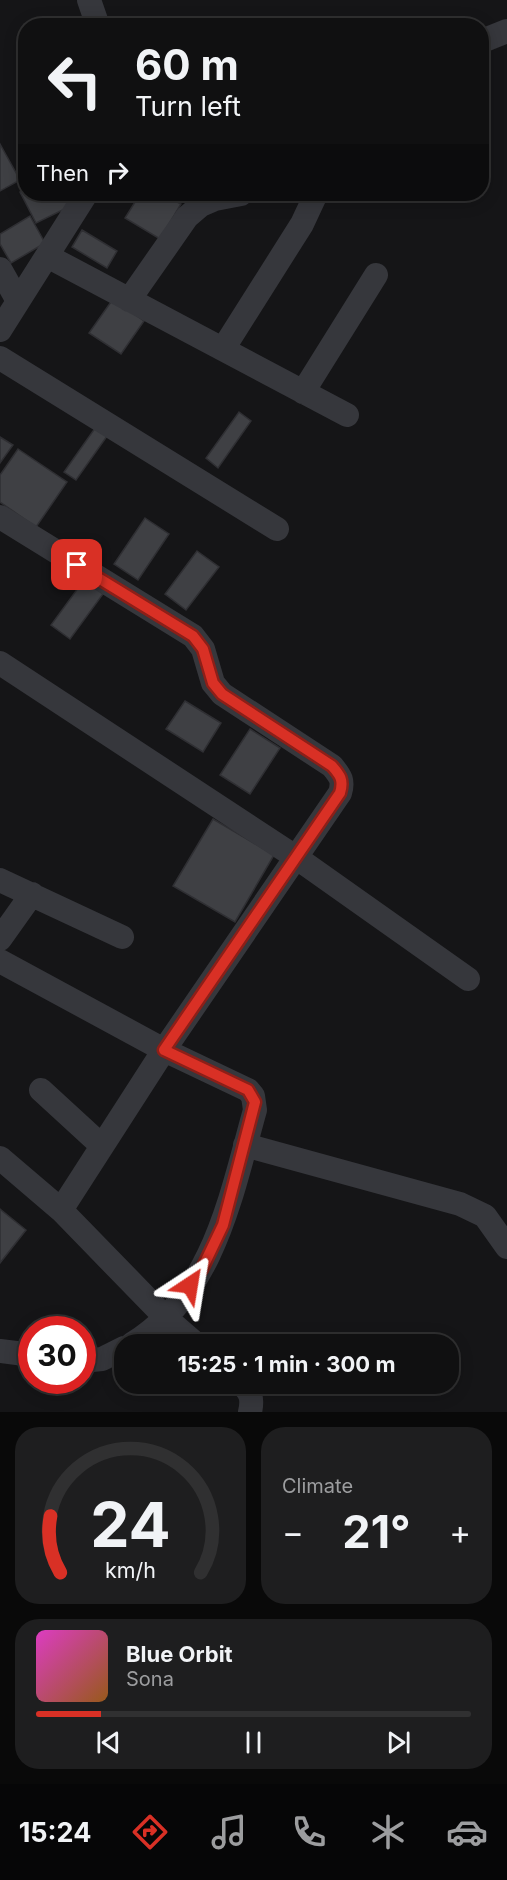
<!DOCTYPE html>
<meta charset="utf-8">
<style>
:root{--surface:#101011;--page:#1e1e1f;--text:#f1f3f6;--muted:#9c9d9f;--line:#303031;--accent:#d93025}
body{margin:0;font-family:Inter,sans-serif;background:var(--page);color:var(--text);height:100vh;display:flex;flex-direction:column;font-size:22px;white-space:nowrap}
*{box-sizing:border-box;margin:0}
p{font-size:20px;color:var(--muted)}
.icon{flex:none;width:33px;height:33px;fill:none;stroke:currentColor;stroke-width:2;stroke-linecap:round;stroke-linejoin:round}
.map{position:relative;height:1412px;overflow:hidden}
.drawer{display:flex;flex-direction:column;gap:15px;padding:15px;background:#090909;flex:1}
.drawer>*{flex:none}
.hud{position:absolute;left:18px;top:18px;width:471px;height:183px;border-radius:24px;box-shadow:0 3px 15px #0003,0 0 0 2px var(--line);background:#101011;color:var(--text);overflow:hidden}
.speed{position:absolute;left:18px;top:1316px;display:flex;gap:12px;font-size:30px;font-weight:700;text-align:center}
.speed>*{display:grid;place-content:center;width:78px;height:78px;border-radius:50%;background:var(--surface);box-shadow:0 3px 15px #0003,0 0 0 2px var(--line);line-height:1}
.speed .limit{border:9px solid #d22;background:#fff;color:#111}
.pin{position:absolute;display:grid;place-items:center;width:51px;height:51px;color:#fff;margin:-26px;border-radius:12px;box-shadow:0 3px 9px #0006}
.me{position:absolute;width:66px;margin:-33px;rotate:33deg;stroke-linejoin:round;filter:drop-shadow(0 0 4px #0008)}
.turn{display:flex;align-items:center;gap:21px;height:126px;padding:0 18px;font-size:27px}
.turn .icon{width:78px;height:78px;stroke-width:2.5}
.turn b{display:block;font-size:42px;line-height:51px}
.then{display:flex;align-items:center;height:57px;padding:0 18px;background:#0003;gap:12px;font-size:22px}
.big{font-size:45px;font-weight:700;line-height:1.1}
.drawer .card{flex:1;display:flex;flex-direction:column;justify-content:center;gap:9px;min-width:0;padding:0 21px;border-radius:24px;background:var(--page)}
.drawer .dial{align-items:center;gap:0}
.dial svg{height:156px;overflow:visible;fill:none;stroke:var(--line);stroke-width:7;stroke-linecap:round;text-anchor:middle}
.dial text{fill:var(--text);stroke:none}
.song{display:flex;align-items:center;gap:18px}
.cover{width:72px;height:72px;border-radius:9px;background:linear-gradient(135deg,hsl(310 70% 55%),hsl(30 70% 35%))}
.played{height:6px;border-radius:3px;background:linear-gradient(90deg,var(--accent) 15%,var(--line) 15%)}
.keys{display:flex;justify-content:space-around;direction:ltr}
.heat{display:flex;justify-content:space-between;align-items:center;font-size:33px;direction:ltr}
.drawer .tiles{flex:1;display:grid;gap:15px;grid-template-columns:1fr 1fr}
.card:last-child{grid-column:span 2}
.trip{position:absolute;left:114px;top:1334px;width:345px;height:60px;border-radius:24px;background:var(--surface);box-shadow:0 3px 15px #0003,0 0 0 2px var(--line);font-weight:700;line-height:60px;text-align:center}
.dock{display:flex;height:96px;justify-content:space-around;align-items:center;background:#060607;color:var(--muted)}
.dock .icon{width:42px;height:42px}
.dock .selected{color:var(--accent)}
.dock b{font-size:27px;color:var(--text)}
.map>svg:first-child{display:block}
</style>
<div class="map">
<svg width="507" height="1412" viewBox="0 0 507 1412">
<rect width="100%" height="100%" fill="#151517"/>
<path fill="#3f4044" stroke="#2f2f33" stroke-width="1.5" d="M0,144L20,180L0,191Z
M26,189V194H67L73,205L36,223L20,192Z
M140,194H162L181,204L160,239L125,218Z
M30,216L45,243L11,263L0,244V234Z
M82,230L117,251L107,268L72,247Z
M113,299L144,321L121,354L89,333Z
M239,412L251,421L218,468L206,458Z
M98,424L110,432L76,480L64,472Z
M0,437L13,445L0,463Z
M18,449L67,482L36,527L0,502V475Z
M145,518L169,534L138,580L114,564Z
M197,551L219,567L186,610L165,594Z
M84,580L103,594L70,639L51,625Z
M185,701L221,723L203,752L166,729Z
M250,729L280,748L250,794L220,775Z
M213,819L274,855L235,922L173,886Z
M0,1209L26,1230L0,1263Z"/>
<g fill="none" stroke-linecap="round" stroke-linejoin="round">
<path stroke="#36373c" stroke-width="24" d="M89,0L98,26
M482,41L507,31
M47,256L347,415
M0,269L18,301
M129,300L187,217L201,205L215,199L241,194
M0,330L86,194
M223,349L302,224L316,194
M0,358L277,529
M303,392L376,275
M0,517L193,636L203,649L213,683L222,694L332,766C340,776 344,780 340,793L164,1050L61,1210
M0,663L297,858L468,979
M0,880L122,937
M0,939L32,894
M0,961L164,1050L248,1090L253,1096L255,1110C231,1195 214,1294 132,1344
M41,1090L102,1146
M245,1145L460,1204L485,1216L507,1247
M0,1158L61,1210L166,1318L196,1344
M0,1351L32,1355
M82,1361L102,1359L124,1348
M241,1383C251,1392 253,1399 250,1412"/>
</g>
<g fill="none" stroke-linecap="round" stroke-linejoin="round">
<defs>
<path id="route" d="M77,565L193,636L203,649L213,683L222,694L332,766C340,775 344,780 340,793L164,1050L248,1090L255,1102L223,1225L202,1269L190,1285"/>
</defs>
<use href="#route" stroke="#8d1f18" stroke-width="15"/>
<use href="#route" stroke="#d93025" stroke-width="10"/>
</g>
</svg>
<div class="speed"><div class="limit">30</div></div>
<div class="pin" style="left:77px;top:565px;background:#d93025"><svg class="icon" aria-label="arrive" viewBox="0 0 24 24"><path d="M6 21V4h12l-3 4 3 4H6"/></svg></div>
<svg class="me" style="left:190px;top:1285px" viewBox="-20 -20 40 40"><path d="M0-17L14 15 0 8-14 15z" fill="#d93025" stroke="#fff" stroke-width="4"/></svg>
<div class="trip">15:25 · 1 min · 300 m</div>
<div class="hud">
<div class="turn"><svg class="icon" aria-label="left" viewBox="0 0 24 24"><path d="M17 20v-9H6M10 6l-5 5 5 5"/></svg><div><b>60 m</b>Turn left</div></div>
<div class="then">Then<svg class="icon" aria-label="right" viewBox="0 0 24 24"><path d="M7 20v-9h11M14 6l5 5-5 5"/></svg></div>
</div>
</div>
<section class="drawer">
<div class="tiles">
<div class="card dial"><svg viewBox="0 0 100 80">
<path d="M14 69A42 42 0 1 1 86 69"/>
<path d="M14 69A42 42 0 0 1 9 40" stroke="#d93025"/>
<text x="50" y="56" font-size="32" font-weight="700">24</text>
<text x="50" y="72" font-size="11">km/h</text>
</svg></div>
<div class="card"><p>Climate</p>
<div class="heat"><a>−</a><b class="big">21°</b><a>+</a></div>
</div>
<div class="card">
<div class="song"><i class="cover"></i><div><b>Blue Orbit</b><p>Sona</p></div></div>
<div class="played"></div>
<div class="keys"><svg class="icon" aria-label="previous" viewBox="0 0 24 24"><path d="M18 5L8 12l10 7zM5 5v14"/></svg><svg class="icon" aria-label="pause" viewBox="0 0 24 24"><path d="M8 5v14M16 5v14"/></svg><svg class="icon" aria-label="next" viewBox="0 0 24 24"><path d="M6 5l10 7-10 7zM19 5v14"/></svg></div>
</div>
</div>
</section>
<nav class="dock">
<b>15:24</b>
<svg class="icon selected" aria-label="directions" viewBox="0 0 24 24"><path d="M12 3l9 9-9 9-9-9zM9 14v-3h6M13 9l2 2-2 2"/></svg>
<svg class="icon" aria-label="music" viewBox="0 0 24 24"><path d="M9 18V5l10-2v13"/><circle cx="6" cy="18" r="3"/><circle cx="16" cy="16" r="3"/></svg>
<svg class="icon" aria-label="phone" viewBox="0 0 24 24"><path d="M5 4h4l2 5-3 2q2 4 5 5l2-3 5 2v4C11 20 4 13 5 4z"/></svg>
<svg class="icon" aria-label="climate" viewBox="0 0 24 24"><path d="M12 3v18M4 7l16 10M4 17L20 7"/></svg>
<svg class="icon" aria-label="car" viewBox="0 0 24 24"><path d="M5 17H2v-5l4-1 3-4h7l3 4 3 1v5h-3M9 17h6M6 11h13"/><circle cx="7" cy="17" r="2"/><circle cx="17" cy="17" r="2"/></svg>
</nav>
